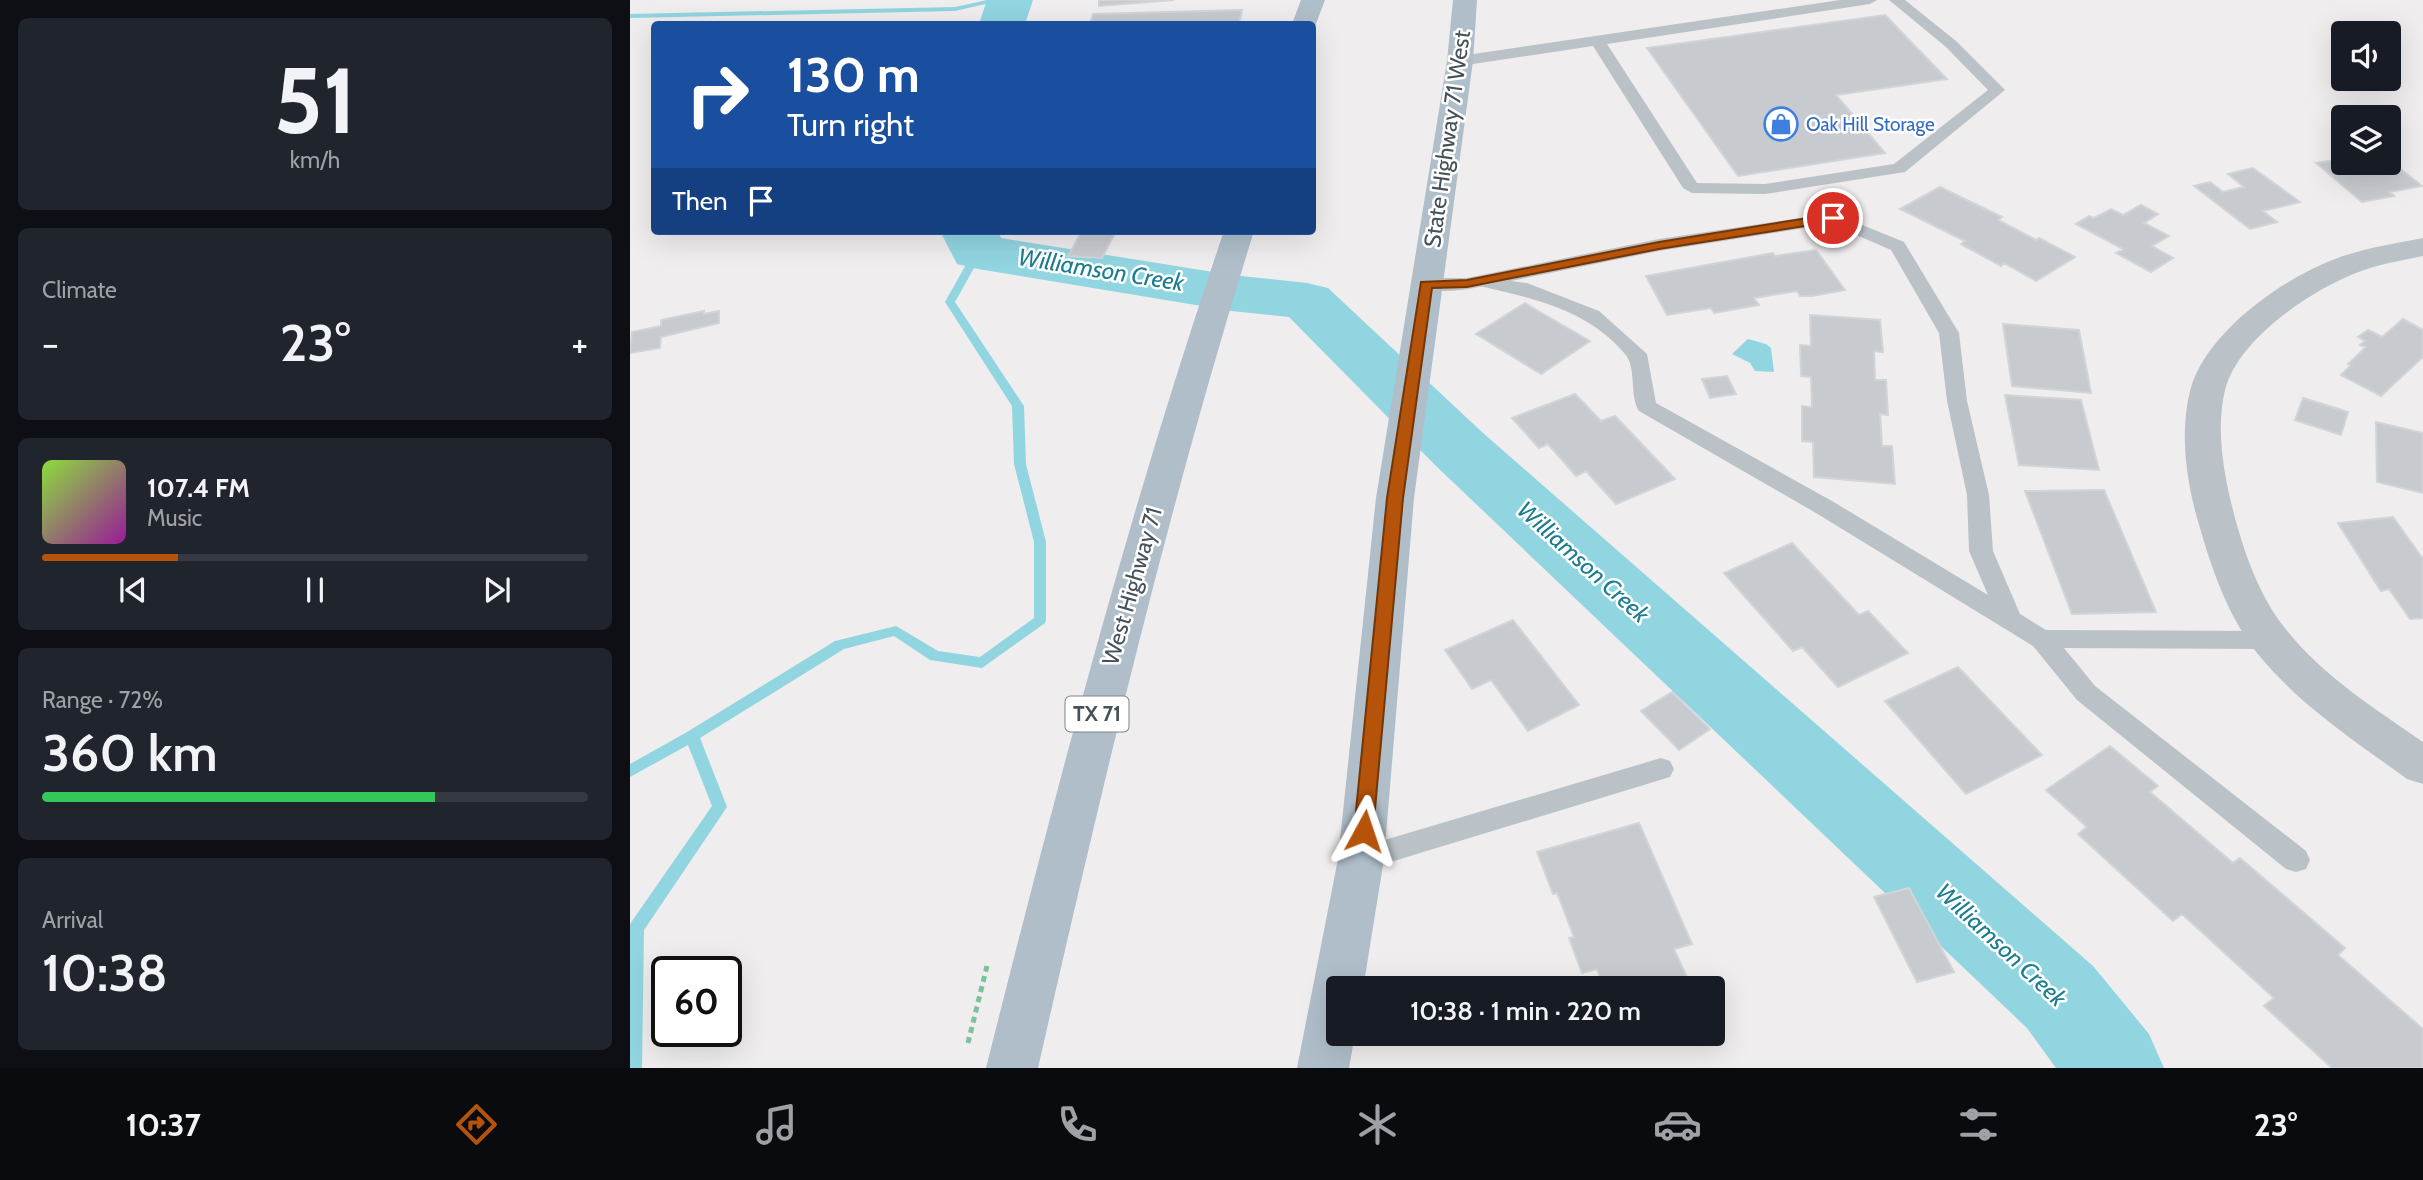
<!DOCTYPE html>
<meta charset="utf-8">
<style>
:root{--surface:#171b24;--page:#20242c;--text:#f1f3f6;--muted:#9ea1a6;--line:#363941;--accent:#b45309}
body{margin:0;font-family:Cabin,sans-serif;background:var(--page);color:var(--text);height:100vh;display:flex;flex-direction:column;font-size:26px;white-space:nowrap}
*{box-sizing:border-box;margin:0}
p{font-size:23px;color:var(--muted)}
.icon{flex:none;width:38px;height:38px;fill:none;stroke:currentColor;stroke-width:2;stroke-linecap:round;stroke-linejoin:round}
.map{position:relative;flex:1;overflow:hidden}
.drawer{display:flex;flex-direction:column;gap:18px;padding:18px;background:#0d0f14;width:630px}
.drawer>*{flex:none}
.hud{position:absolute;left:21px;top:21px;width:665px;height:214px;border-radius:7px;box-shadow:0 7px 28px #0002;background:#1a4fa0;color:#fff;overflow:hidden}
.fabs{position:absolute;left:1701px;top:21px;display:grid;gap:14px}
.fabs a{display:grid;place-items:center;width:70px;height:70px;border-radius:7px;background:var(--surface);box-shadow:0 7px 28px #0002;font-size:35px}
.speed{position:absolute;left:21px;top:956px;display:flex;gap:14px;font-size:35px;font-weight:700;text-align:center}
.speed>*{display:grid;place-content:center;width:91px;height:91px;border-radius:50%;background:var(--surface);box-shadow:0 7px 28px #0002;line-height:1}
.speed .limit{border:4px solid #111;border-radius:10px;background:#fff;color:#111}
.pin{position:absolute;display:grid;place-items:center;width:60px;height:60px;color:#fff;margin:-30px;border:4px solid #fff;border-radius:50%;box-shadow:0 2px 7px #0007}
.me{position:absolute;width:77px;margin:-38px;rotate:5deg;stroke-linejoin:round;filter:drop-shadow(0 0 5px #0008)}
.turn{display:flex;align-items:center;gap:24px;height:147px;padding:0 21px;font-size:32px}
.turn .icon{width:91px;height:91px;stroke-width:2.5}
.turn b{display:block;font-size:49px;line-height:60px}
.then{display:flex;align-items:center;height:66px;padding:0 21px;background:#0003;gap:14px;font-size:26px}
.big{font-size:52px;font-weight:600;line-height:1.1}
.drawer .tile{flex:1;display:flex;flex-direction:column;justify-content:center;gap:10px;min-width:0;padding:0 24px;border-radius:10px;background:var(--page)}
.drawer .dial{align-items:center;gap:0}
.dial b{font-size:91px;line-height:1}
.song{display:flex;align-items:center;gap:21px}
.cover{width:84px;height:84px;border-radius:10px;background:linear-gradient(135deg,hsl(90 70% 55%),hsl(300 70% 35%))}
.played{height:7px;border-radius:4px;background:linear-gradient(90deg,var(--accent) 25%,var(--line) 25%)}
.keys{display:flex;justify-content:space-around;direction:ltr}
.heat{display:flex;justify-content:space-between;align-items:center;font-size:38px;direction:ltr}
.charge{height:10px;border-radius:5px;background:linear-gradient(90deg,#34c759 72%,var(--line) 0)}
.trip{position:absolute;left:696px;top:976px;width:399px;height:70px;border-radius:7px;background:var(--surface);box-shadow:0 7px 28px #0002;font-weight:600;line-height:70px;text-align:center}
.tab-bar{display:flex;height:112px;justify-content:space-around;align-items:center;background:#090b0e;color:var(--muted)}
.tab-bar .icon{width:49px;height:49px}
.tab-bar .on{color:var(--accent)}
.tab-bar b{font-size:32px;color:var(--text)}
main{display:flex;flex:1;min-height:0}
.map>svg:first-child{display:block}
</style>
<main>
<section class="drawer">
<div class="tile dial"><b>51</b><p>km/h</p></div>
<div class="tile"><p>Climate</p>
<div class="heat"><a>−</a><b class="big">23°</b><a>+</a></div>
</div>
<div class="tile">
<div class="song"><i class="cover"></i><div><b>107.4 FM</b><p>Music</p></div></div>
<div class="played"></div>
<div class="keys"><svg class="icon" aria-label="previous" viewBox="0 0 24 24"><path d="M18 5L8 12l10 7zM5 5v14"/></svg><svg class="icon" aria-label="pause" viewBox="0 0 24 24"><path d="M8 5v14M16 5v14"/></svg><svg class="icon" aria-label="next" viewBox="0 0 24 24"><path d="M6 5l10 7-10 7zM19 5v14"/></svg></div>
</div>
<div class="tile"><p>Range · 72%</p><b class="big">360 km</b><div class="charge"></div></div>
<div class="tile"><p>Arrival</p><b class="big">10:38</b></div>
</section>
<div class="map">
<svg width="1793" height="1068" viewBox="0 0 1793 1068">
<rect width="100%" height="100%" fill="#efeded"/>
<path fill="#91d5e1" d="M1118,339L1136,344L1141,348L1144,372L1125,371L1120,363L1102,354Z"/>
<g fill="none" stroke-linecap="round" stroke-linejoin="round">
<path fill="#91d5e1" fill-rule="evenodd" d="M357,0H373L325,11L0,18V14L325,7Z
M348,249L353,252L325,302L394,406L396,464L416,542V620L415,623L352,668L300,660L264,636L214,649L70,738L97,807L14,930L12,1068H0V924L82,806L58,745L0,777V764L57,732L205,641L266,626L308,651L350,657L404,618V542L384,464L382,406L315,302L343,252Z"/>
<path fill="#91d5e1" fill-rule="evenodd" d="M357,0H403L395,24H349Z
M310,231H368L371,238L602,275L677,283L698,288L853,433L1463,966L1519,1034L1534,1068H1426L1397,1028L805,465L659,317L602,311L348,269L327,264Z"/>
</g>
<path fill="#c7cacf" stroke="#d1d4d8" stroke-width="2" d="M469,0H544L469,6Z
M612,10L609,24H460L463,14Z
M1255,15L1317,79L1206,95L1255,153L1108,176L1017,48Z
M1713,159V163H1759V160L1792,186L1759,192L1764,196L1732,202L1686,163Z
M1623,168L1670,202L1633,211L1647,222L1620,229L1564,186L1580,182L1593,192L1614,187L1598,174Z
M1310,187L1372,217L1368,220L1406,240L1409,238L1445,257L1406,281L1374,263L1371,266L1331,244L1335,241L1270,209Z
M1511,205L1528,214L1514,223L1539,236L1522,246L1543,258L1521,272L1486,253L1493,249L1446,224L1459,216L1464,218L1481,209L1493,215Z
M452,231L485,233L472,258L438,256Z
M1186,250L1215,290L1182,296H1170L1167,291L1124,298L1129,305L1084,313L1081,308L1037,315L1016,276L1143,253L1145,256Z
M895,303L903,308L960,341L911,374L846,334Z
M74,311V314L89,311V323L31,337L30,348L0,353L2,332L31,326V320Z
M1180,315L1250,320L1253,352L1244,351L1245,380H1256L1258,415L1250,414L1252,446H1262L1265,484L1184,477L1183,442L1172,441V406L1182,407L1181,377L1171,376V373L1170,345L1181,346Z
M1773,319L1793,330V357L1751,396L1711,375L1721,365L1718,364L1736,347L1730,345L1735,341L1728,337L1738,330L1752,337Z
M1373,324L1449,330L1461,393L1382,386Z
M1097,376L1106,394L1080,398L1072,379Z
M945,394L971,421L985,416L1045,479L986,504L956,471L946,476L918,444L909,448L882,418Z
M1375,395L1451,400L1469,470L1389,465Z
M1673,398L1718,412L1711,435L1665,420Z
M1746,422L1793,433V493L1747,482Z
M1474,490L1526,612L1442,614L1395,491Z
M1763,517L1793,559V618L1780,619L1759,589L1751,591L1708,523Z
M1162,543L1229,615L1238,611L1278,653L1208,687L1172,647L1163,651L1094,573Z
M883,620L949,705L898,731L861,680L842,689L815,650Z
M1328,667L1412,755L1336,794L1255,701Z
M1042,692L1080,729L1049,750L1011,711Z
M1480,746L1528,786L1520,792L1603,863L1610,858L1715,948L1708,955L1793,1029V1066L1791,1068H1702L1634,1006L1644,998L1552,914L1543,921L1448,834L1457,827L1416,790Z
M1009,823L1062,944L1044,949L1062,989H974L967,969L952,973L939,938L944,937L927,893L923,894L907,852Z
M1279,888L1324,972L1287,982L1244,897Z"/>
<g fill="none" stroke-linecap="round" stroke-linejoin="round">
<path stroke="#7bc39b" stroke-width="5" stroke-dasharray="6 4.5" stroke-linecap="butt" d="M338,1043L357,966"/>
<path fill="#bac2c8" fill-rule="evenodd" d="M1210,0H1247L1240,4L977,44L1067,183L1135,184L1264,164L1358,90L1316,47L1259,0H1275L1326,41L1375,90L1275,172L1135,194L1062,193L1053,188L963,46L830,66L822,61L830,56Z
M1203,213L1274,242L1329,333L1337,401L1359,495L1363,551L1390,614L1416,630L1640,631L1649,633L1652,640L1649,647L1640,649L1434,648L1465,686L1676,851L1680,860L1676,869L1666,872L1656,869L1447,700L1403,646L1186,513L1009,411C999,395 1007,368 995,354C958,310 905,299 854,287C850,286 842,289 838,289C825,291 795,294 787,284L796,278H837L1029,239ZM1201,224L1261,250L1309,333L1317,401L1337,495L1339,551L1358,595L1202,501L1026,403L1017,354L969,311L897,283L881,281L1029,251Z
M1031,758L1040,761L1044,769L1040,777L731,871L721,868L717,859L721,850L731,847Z"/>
<path fill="#bac2c8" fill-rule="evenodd" d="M1793,238V256C1770,261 1748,264 1726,273C1680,291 1608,339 1595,390C1586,427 1593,470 1602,506C1612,547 1628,594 1654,627C1691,675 1744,708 1793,742V784L1777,779C1725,741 1668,704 1627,653C1599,618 1582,570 1570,528C1557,486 1549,434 1560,391C1575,333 1652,279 1705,259C1734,248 1763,244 1793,238Z"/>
<path fill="#afbec9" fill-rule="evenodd" d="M671,0H695L684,29L682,24H662Z
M823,0H847L843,61L784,498L754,859L733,989H709V1034H725L719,1068H667L708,859L746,498L817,61Z
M594,231H624C538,506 472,787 408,1068H356C427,786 500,506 594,231Z"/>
</g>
<path fill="#b45309" stroke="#753606" stroke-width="2" d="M1203,214L1207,216V221L1029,249L837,287L802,288L773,498L743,831L741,837L734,839L727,837L724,831L757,498L791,282L837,280L1029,242Z"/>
<defs>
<symbol id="shop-ring" viewBox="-11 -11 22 22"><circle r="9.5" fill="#fff" stroke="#3f7fe0" stroke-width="1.5"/><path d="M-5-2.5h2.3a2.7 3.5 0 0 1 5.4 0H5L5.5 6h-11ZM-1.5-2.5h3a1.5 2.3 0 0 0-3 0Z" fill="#3f7fe0"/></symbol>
</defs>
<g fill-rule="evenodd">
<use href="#shop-ring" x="1132" y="105" width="38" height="38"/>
</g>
<g text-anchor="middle" stroke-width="5" stroke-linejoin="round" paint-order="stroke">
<g font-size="19" fill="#366cbe" stroke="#fff" text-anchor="start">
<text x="1176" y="131">Oak Hill Storage</text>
</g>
<rect fill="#fff" stroke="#7e858a" stroke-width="2" x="435.5" y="696.5" width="63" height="35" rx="5"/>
<g font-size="21" font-weight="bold" fill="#475158">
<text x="467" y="721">TX 71</text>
</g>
<g font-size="23" fill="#475158" stroke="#fff">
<text transform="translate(817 139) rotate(-82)" y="8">State Highway 71 West</text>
<text transform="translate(502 586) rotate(-74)" y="8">West Highway 71</text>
</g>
<g font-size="24" font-style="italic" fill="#1b7e8f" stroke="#fff">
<text transform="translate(471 270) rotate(9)" y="8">Williamson Creek</text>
<text transform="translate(953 562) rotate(42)" y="8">Williamson Creek</text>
<text transform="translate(1371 945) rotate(43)" y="8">Williamson Creek</text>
</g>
</g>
</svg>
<div class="fabs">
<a><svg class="icon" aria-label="sound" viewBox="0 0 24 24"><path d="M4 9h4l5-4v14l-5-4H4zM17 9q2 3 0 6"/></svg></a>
<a><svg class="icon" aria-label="layers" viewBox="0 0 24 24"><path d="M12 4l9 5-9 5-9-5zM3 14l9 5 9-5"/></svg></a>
</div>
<div class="speed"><div class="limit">60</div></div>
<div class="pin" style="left:1203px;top:218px;background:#d93025"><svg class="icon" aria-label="arrive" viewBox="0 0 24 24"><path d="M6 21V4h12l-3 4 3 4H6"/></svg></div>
<svg class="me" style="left:734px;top:831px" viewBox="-20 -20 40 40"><path d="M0-17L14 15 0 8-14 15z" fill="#b45309" stroke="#fff" stroke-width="4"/></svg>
<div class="trip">10:38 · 1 min · 220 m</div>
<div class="hud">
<div class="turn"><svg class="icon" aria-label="right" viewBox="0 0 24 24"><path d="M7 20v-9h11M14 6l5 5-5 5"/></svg><div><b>130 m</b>Turn right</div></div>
<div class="then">Then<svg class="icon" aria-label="arrive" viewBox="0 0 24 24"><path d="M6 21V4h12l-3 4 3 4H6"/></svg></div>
</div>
</div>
</main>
<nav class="tab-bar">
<b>10:37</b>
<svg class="icon on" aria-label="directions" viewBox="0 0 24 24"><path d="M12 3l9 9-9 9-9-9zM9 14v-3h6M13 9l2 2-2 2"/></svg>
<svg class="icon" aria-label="music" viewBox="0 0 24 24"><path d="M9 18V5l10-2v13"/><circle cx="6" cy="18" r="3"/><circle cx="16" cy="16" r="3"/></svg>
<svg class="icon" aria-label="phone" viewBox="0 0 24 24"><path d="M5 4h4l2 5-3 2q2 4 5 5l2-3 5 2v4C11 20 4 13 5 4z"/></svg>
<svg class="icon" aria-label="climate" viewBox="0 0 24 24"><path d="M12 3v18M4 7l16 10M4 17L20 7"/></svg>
<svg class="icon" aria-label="car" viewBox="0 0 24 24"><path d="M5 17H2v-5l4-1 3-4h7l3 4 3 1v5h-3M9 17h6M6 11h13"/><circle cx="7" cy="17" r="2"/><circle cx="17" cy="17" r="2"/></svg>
<svg class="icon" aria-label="filters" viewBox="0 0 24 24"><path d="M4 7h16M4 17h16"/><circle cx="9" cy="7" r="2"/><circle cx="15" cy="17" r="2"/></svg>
<b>23°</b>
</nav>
